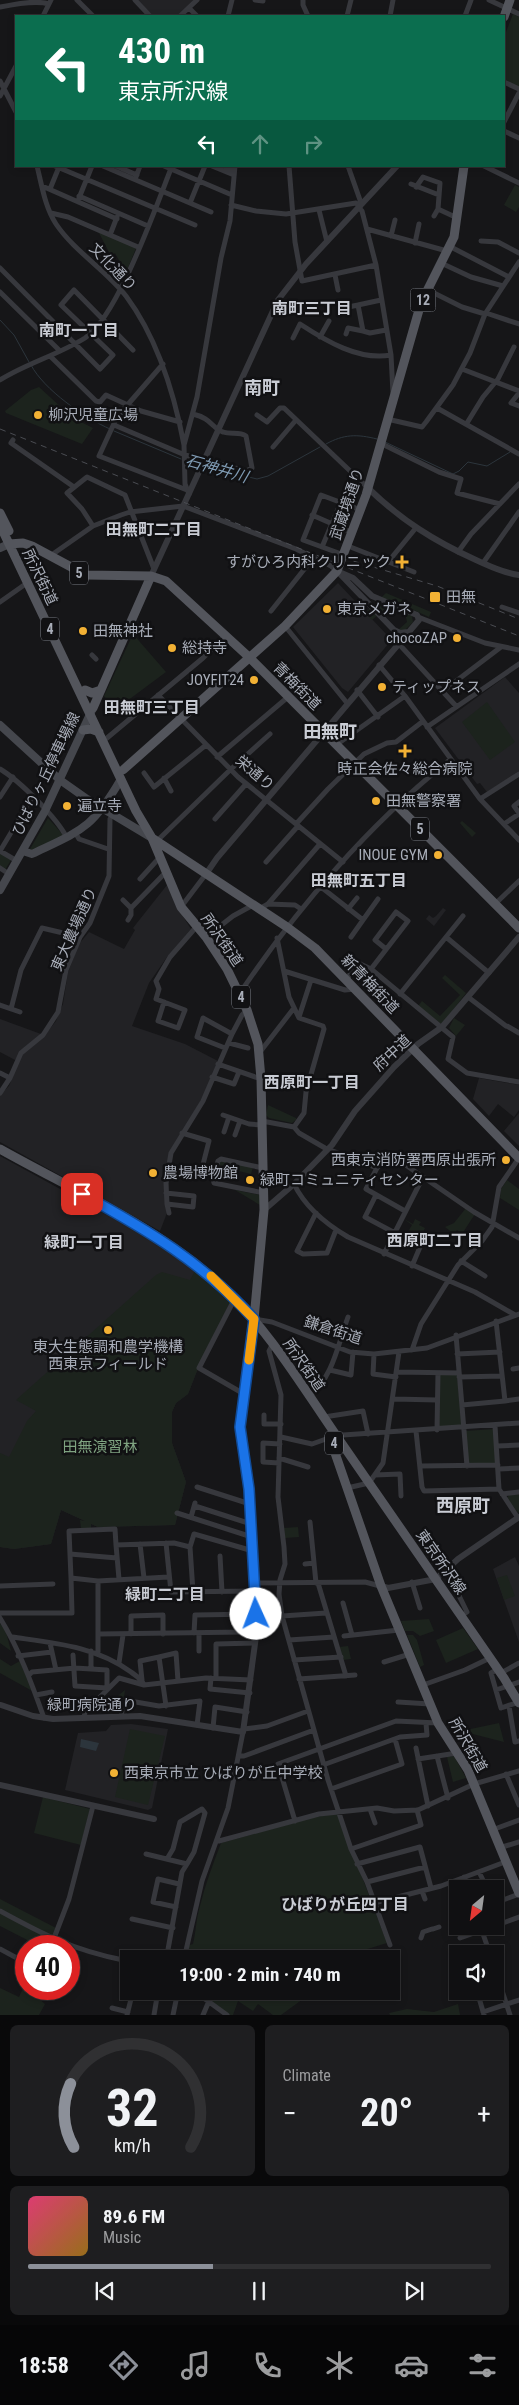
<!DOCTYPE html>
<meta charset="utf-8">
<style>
:root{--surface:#101012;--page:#1e1e20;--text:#f1f3f6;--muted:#9c9d9f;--line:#303032;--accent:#8c9099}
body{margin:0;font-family:"Roboto Condensed","Noto Sans JP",sans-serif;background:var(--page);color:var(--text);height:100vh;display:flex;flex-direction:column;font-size:19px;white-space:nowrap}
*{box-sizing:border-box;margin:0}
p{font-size:16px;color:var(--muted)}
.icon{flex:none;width:28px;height:28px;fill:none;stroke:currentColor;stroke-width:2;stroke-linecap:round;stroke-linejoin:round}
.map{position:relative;height:2015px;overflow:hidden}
.panel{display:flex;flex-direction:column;gap:10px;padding:10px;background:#09090a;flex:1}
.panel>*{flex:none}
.top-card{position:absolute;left:15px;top:15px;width:490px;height:152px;border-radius:0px;box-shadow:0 2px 8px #0003,0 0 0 1px var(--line);background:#0b6e4f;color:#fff;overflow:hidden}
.needle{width:32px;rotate:209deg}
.buttons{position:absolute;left:449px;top:1880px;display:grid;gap:10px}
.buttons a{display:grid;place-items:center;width:55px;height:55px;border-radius:0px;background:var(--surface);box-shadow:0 2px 8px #0003,0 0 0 1px var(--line);font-size:25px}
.speed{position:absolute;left:15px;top:1935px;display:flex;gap:10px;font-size:25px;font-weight:700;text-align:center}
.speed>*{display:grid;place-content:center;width:65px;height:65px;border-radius:50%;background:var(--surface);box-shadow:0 2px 8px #0003,0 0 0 1px var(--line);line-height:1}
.speed .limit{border:8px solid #d22;background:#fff;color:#111}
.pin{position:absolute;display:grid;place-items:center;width:42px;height:42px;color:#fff;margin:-21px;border-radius:10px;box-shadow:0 2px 8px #0006}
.me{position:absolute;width:55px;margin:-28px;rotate:358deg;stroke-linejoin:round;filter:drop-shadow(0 0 4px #0008)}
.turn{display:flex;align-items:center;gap:18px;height:105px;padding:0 20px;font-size:22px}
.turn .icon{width:65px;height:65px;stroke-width:2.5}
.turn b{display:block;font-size:35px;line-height:42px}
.lanes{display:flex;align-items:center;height:48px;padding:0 20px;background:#0003;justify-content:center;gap:25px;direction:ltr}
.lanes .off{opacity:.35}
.big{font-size:38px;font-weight:700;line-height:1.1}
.panel .card{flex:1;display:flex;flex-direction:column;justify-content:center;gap:8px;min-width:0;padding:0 18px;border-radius:8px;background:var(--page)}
.panel .dial{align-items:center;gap:0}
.dial svg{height:130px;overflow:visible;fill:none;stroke:var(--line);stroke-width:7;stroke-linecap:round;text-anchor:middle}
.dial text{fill:var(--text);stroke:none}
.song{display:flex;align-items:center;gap:15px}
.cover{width:60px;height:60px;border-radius:8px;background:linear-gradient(135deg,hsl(340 70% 55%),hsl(40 70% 35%))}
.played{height:5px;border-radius:2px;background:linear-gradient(90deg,var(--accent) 40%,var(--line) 40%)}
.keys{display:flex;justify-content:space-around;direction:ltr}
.heat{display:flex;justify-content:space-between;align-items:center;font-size:28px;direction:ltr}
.panel .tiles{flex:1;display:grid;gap:10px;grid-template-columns:1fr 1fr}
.card:last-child{grid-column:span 2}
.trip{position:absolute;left:120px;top:1950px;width:280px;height:50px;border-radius:0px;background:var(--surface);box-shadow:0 2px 8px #0003,0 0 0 1px var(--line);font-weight:700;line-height:50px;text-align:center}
.tabs{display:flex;height:80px;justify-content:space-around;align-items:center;background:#060607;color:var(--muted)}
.tabs .icon{width:35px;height:35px}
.tabs .selected{color:var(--accent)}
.tabs b{font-size:22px;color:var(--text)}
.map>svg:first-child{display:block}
</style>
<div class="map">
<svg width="519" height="2015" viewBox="0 0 519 2015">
<rect width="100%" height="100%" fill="#161618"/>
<path fill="#222225" d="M138,0H194L177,16H153Z
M338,583L387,635L389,643L348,692L342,688L293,627Z
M505,677L519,693V772L487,792L480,783L477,784L435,728Z
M167,885L177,907L191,929L167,957L149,983L132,1026L185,1044L218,1061L203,1097L170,1152L167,1213L160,1231L0,1142V1095L9,1086L21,1055L44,1036L56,1021L63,1004L68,972L79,944L89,932L124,949L135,930L133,928Z
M443,908L446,910L434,926L426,919L429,915L433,918L436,916Z
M0,1019L41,1034L15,1060L0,1052Z
M479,1078L519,1085V1110L514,1117L498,1104L489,1116L473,1099Z
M519,1113V1146L504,1131Z
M0,1156L153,1240L195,1271L230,1302L202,1358L188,1394L176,1403L172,1412V1443L186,1482L175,1525L98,1527L61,1510L51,1544L14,1549L0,1547Z
M515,1557L519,1566V1642L493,1569Z
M131,1724L168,1729L152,1808L148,1810L65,1790L78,1733L106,1731L111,1725Z"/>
<path fill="#1c231d" d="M513,14L519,17V87L504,79V37Z
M515,185L519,187V207L516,212L504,205Z
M98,231L136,248L126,273L115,253L111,256Z
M39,387L62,408L61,411L69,418L71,417L93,428L82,444L6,413L5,411L31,390Z
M386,593L431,612L429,617L394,601L372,620L365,613Z
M405,613L412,616L413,622L405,630H398L407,622Z
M133,634L166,672L123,704L118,697L110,704L104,696Z
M487,702L515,742L490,760L462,722Z
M48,818L64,836L31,851L30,849Z
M462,821L476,833L472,837L460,823Z
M0,853L11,860L5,870L0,866Z
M445,975L466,993L443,1023H440L418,1006L422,1001L440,1016L460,995L442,978Z
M454,1018L465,1025L456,1036L449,1028Z
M268,1105L296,1118V1120L292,1123L269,1118L266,1115Z
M221,1161L253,1167L251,1174L218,1166Z
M507,1180L519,1189V1210L500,1198L501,1189Z
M235,1190L260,1195V1205Z
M466,1208L475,1214L462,1234L457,1230L454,1234L445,1227L454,1223Z
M404,1219L413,1224L415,1219L421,1222L419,1225L425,1228L419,1241L406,1235L412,1225Z
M195,1271L230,1302L202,1358L188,1394L176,1403L172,1412V1443L186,1482L175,1525L98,1527L91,1524V1529H81L80,1520L85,1521L61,1510L51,1544L14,1549L0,1547V1453L9,1457L27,1421L36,1411L16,1400L156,1275L162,1272L190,1280Z
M439,1374H457L462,1425L438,1427Z
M494,1429L496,1465H468L465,1431Z
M519,1494V1512L518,1513L507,1498L509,1495Z
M298,1527L299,1537L285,1538L284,1528Z
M507,1575L515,1596L504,1600L497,1578Z
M429,1619L434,1631L420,1636L413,1631H405L401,1621Z
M0,1623L6,1632L11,1651L0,1643Z
M463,1628L478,1649L446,1663L436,1640Z
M407,1635H413L417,1640L424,1665L420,1667Z
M348,1646L351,1659L343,1660L339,1647Z
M0,1659L11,1666L20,1661L34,1692L0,1673Z
M125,1690L123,1705L108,1704Z
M499,1723L504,1742L461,1731Z
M130,1729L165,1736L148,1805L115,1797Z
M454,1756L466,1778L453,1782L447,1757Z
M43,1797L90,1809L81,1845L34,1833Z
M338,1813L387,1943L348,1955V1959H186L189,1945L193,1944C196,1932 196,1919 200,1906C205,1885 213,1864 221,1843L311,1818Z
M0,1899L56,1928L50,1946H39L0,1926Z
M129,1953L160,1959H129V1971H126Z
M26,1982V1989H35L33,1994L45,2004L39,2015H0V1988L19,1997Z
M192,1991H314L281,2015H273L258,2004L253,2011L238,2001L233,2015H227Z
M458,2004L460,2015H390L389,2013L407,2009L434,2012Z"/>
<path fill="#2c353c" d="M81,1739L99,1743L96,1751L80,1747Z"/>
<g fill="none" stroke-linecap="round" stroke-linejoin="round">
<path stroke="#2c353c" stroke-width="1" d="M0,320L14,335L29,362
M31,365C44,390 85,418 110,429
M114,431L181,459
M385,442L453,474L459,471L468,462L487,466L510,452
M326,444C344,434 357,434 377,439
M188,461L200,465
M204,466L257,479L268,476L320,447"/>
<path stroke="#37383d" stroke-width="5" d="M77,0L93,16
M135,0L150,16
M255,0L263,1
M303,0V5L308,16
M489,0L519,14
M0,7C15,4 36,0 49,4
M189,8L197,16
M43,16L51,0
M180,16L197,0
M228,16L232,0
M347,16L351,0
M390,16L393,0
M465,16L471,0
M0,81L16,112
M504,82L519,89
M0,96L16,66
M504,122L519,93
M504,131L519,138
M37,166C42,186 45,207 56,224C75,252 106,270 126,296C158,339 174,392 184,445
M55,166L195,225
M103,166L211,212
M116,166L137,175
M164,166L232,195
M212,166L234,175
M225,166L234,170
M289,166L295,242L302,281L376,265
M348,166L360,200L363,203
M484,166L519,183
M136,177L140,166
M411,184L439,195
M42,186L117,219
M416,187L423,177L440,183L438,209L434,216
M50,189L59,167
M79,196L148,226
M79,198L92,166
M190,203L205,166
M231,205L256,211L286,214L356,203L360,207
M359,208L362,211L376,265L391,355L393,393
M438,209L453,216L457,215
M319,210L327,242
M51,213L68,217L138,247
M367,229L447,251
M110,235L117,217
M391,236L395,220
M481,241L498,242L519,253
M415,243L419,224
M449,246L509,277
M441,263L471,277L503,286
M0,268L100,369L113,355L61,305L74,290L133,350
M335,275L338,290
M428,290L462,307L485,314
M0,292L60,351
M381,300L358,305L363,331L370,333L386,330
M339,309L358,305
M486,313L519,324
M346,334L348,328L363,331
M320,337L329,321
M293,338L300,324C326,341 359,361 391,355
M50,356L96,401L100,402L106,395L141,411L180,422
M163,364L117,417L99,456L187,490
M462,369L519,391
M0,380C27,363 58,355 85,338C118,316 156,206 172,166
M519,393L511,403L519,406
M437,408L519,454
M257,415L267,422L280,408H284L368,488
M387,419L422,427L426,422L453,385L470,353L485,314L519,262
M467,423L483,397L498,379L514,347
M114,425L185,455
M13,440L11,443L74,487
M380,443L439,472L461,479L457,493L500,504
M273,447L296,420
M185,455L246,471L252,468L246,436C239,431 231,435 223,432C213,429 211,418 193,414
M189,494L185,484L184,445L197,397L221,258L230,221L235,166
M312,515L353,533
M93,526L82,509L67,493L87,477L125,495L154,569
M348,546L414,572
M322,547L341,502
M458,552L471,534L519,484
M344,555L303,540L321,495L361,510
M50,556L93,526L121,515L130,512L183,506L296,549L331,566L337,571
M388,562L415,529
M483,563L519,512
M0,602L27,583
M502,607L519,613
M271,611L314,557
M418,617L485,643L519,650
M285,626L347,703
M398,643L456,706
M92,655L96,659
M379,665L405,696L480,799L519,840
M357,690L378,717
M443,691L501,647
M158,695L238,777L343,862
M427,727L519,664
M107,738L203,658L226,635
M336,745L405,696
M217,757L288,697
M0,769C20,781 57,818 67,838
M144,773L154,787L206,745
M164,778L171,791
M0,797L13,777
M480,799L519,774
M519,802L514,806L519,813
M215,819L246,784
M296,824L328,789L364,754L387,743L396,742L422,722
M504,824L519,814
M76,834L79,839L108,849
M160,838L230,770L270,734
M0,851L33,796
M0,851L17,861
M266,862L298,826
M0,868L9,874
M140,879L160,857
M321,887L363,920L378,899
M123,900L131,908
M268,904L295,905L301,909
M495,904L519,881
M181,907L206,874
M259,909L268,904L320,844
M348,909L357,898
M128,920L131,915V908L166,872
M206,937L233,916L253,905
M351,937L363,920
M446,937L489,973
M277,938L289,997L299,1018L323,1026L324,1029L306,1092L304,1113L294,1127
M371,969L408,921L396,912L375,940L386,949
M284,971L345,990L355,989
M347,980L356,962L371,969L453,1037L448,1059L467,1073L519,1082
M240,993C297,908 370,823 451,759
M400,994L463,916
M468,997L506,1026
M164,1002L158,1021L178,1028L185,1010L156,999L159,989L156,981L170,957L197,926
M0,1005L20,1012
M11,1009L21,970L42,928L80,937
M299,1017L311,980
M507,1026L519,1033
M229,1043L248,1048
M225,1048L197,1037L203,1018L232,1034
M260,1052L294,1008
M218,1064L261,1079
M0,1073L10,1078
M212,1077L234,1084L239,1072
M0,1093L10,1078L21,1053L43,1035L58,1012L66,970L80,937L90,923L109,876L110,819L113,814
M223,1115L249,1124L262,1125
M262,1121L294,1127L299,1133L325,1148L377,1168
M224,1132L229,1117
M235,1135L240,1121
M263,1168L221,1159L218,1161L213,1179L214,1183L264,1193
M168,1173L200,1176L209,1141L182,1133
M294,1184C305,1207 326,1224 348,1237L475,1292L515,1315
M166,1193L194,1196L193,1207L167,1204L166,1183L171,1153L203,1101L232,1034L242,1015L247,1010
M376,1195L365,1217L395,1233
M167,1204L169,1213
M405,1211L366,1189L377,1168L391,1155L474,1212L519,1238
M316,1213L297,1251L303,1254L327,1253L336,1230
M384,1254L423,1177
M461,1261L485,1276
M412,1266L423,1240
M235,1298L199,1368L244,1394
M254,1319L272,1322L350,1352L374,1354L427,1348L519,1314
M496,1321L505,1401L519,1399
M456,1335L467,1466
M273,1343L269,1351L281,1395L278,1497L284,1547L285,1564L280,1580L279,1594L282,1616L328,1780L351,1849L367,1882L390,1945
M412,1350L421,1324L458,1265L482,1241L492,1227L499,1187L519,1158
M374,1354L373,1374L396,1377
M457,1354L500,1352
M513,1369L519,1368
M330,1370L351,1375L353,1352
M397,1372L459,1373
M459,1377L502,1376
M309,1396C333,1378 338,1344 348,1317
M394,1399L437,1400
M462,1405L505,1401
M264,1415V1424H281
M324,1417L363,1411L368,1434
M495,1426L499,1489L518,1518
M437,1430L438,1373
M416,1431L422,1487L424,1491L499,1489
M281,1437L312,1444L326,1439L333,1443
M338,1438L343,1435L519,1423
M497,1446L519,1445
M279,1458L308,1467
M279,1463L263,1462V1443L280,1444
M420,1466L498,1465
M499,1469L519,1468
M375,1475L400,1474L401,1496
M197,1487L250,1504
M347,1488L369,1483L383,1463L399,1352
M502,1494L519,1492
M195,1506L251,1524
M177,1513L252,1537
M191,1517L195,1503
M310,1522L316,1583
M166,1543L171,1592L255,1591
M140,1544L144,1578
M70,1554L117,1558
M220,1556L222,1592
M305,1564L314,1563
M447,1571L467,1612L461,1616
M71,1578L69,1531L115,1529L116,1545
M119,1579L116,1545L174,1543L190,1547
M98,1581V1652
M412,1582L420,1608
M255,1583L365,1582L380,1586
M318,1583L346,1676
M0,1586L53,1584
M193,1592L190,1547L194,1534L253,1551
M343,1603L352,1635
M0,1613H72L71,1578L98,1581L168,1577
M282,1616L326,1613
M0,1618C19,1649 32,1684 44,1718
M194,1633L195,1615L256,1614
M199,1633V1651
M99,1634L244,1632L257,1629
M131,1634V1616L163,1615V1634
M344,1636L399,1630
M12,1637C54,1643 95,1646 131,1672C136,1676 141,1678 144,1685
M289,1640L334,1637
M50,1643L56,1670
M18,1656L52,1652
M159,1657L176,1653L178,1681
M294,1660L341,1657
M384,1662L410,1654
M119,1663L123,1635
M91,1669V1651
M498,1669L491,1673L501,1708L519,1702
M501,1673L519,1663
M29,1675L32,1672L75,1668L107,1670V1688L75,1686L73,1655
M211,1678L210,1689L250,1693
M216,1678V1644L255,1643
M299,1679L355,1675
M142,1680L140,1661L159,1657L166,1706
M423,1685L465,1670L490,1658
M496,1690L519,1682
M36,1695L52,1692
M398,1702L430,1704
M509,1706L515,1742L519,1741
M121,1716L124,1700L159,1706L200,1701L197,1725
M84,1718L85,1712L119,1678L144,1685L206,1678L251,1680
M213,1728L215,1707L247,1712
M244,1729L267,1726L308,1711
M416,1748L428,1806
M239,1756H244L314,1730
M437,1756L448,1798
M418,1759L457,1753
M323,1765L400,1737L427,1735L426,1723
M506,1774L519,1805
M331,1789L402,1764L395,1739
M370,1809L375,1823
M295,1821L278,1764L396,1721L438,1723
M492,1830L519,1820
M219,1841L319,1814L377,1808L394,1811L418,1810L474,1784L519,1771
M499,1848L519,1842
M351,1849L421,1825L417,1810
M146,1854L187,1864L182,1872L167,1955
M167,1859L173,1849L180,1822L202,1809L205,1813L194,1852L187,1864
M357,1864L420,1847L431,1888
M479,1872L484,1882
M464,1877L469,1889
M454,1881L458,1891
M367,1882L425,1867
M422,1891L425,1899
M374,1903L441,1886L505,1862
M495,1903L519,1894
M176,1907L153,1902L158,1879L179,1884
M0,1911C44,1935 73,1950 123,1960
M458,1912L453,1913L456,1922L458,1921
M132,1919L173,1928
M495,1926L519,1917
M433,1929L439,1927
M482,1931L490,1954
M421,1938L423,1932L432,1929
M460,1938L494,1926
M51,1946L69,1899L93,1806
M0,1949L26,1963
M474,1954L488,1948
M184,1959L202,1881L228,1808L243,1732
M495,1969L510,2015
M194,1991L227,2015
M477,1991L484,2015
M112,2008L128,2012
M483,2012L519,2000
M127,2015L133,1991
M154,2015L158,1991
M173,2015L178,1991
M203,2015L209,2001"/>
<path stroke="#37383d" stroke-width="6" d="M368,488C401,520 434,541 476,560C490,566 503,573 519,575
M340,574L394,630L400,633L408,632
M151,576L278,300L306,264L397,166
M206,874L217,858L419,620L417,615L372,596L353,578L337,571
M264,1210L294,1184L332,1145L355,1111L394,1067L418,1044L442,1027L519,937
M381,1586L388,1588L436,1579L458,1559L519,1517
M1,1705L33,1716L53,1719L140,1716L243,1732L257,1629L249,1489L240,1417L254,1319
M0,1785L154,1819"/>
<path stroke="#45474d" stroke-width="8" d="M0,548L9,544
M0,725L60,780L87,799L152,838
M23,851L32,854C82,830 92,829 121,779
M0,890L45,811L92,710"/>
<path stroke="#53555c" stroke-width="9" d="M504,17L510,0
M0,513L9,531
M0,525L136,811L152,838L181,907L206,937L227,969L247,1010L258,1044L261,1079L264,1210L254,1319
M9,544L23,543L32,546L86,575L151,576L166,581L250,658L519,928
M85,690L92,693L101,690
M93,708L151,576
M83,730L91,729L99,732
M123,770L285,626L337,571L366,495L421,303L454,237L464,166
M152,838L287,927L315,948L519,1158
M0,1149C75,1191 160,1228 223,1287C269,1330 302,1386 338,1438L333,1443L334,1450L381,1586L438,1723L468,1770L519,1893
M338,1438L504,1678L519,1703"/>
<path stroke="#4a4c52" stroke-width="1" stroke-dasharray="6 5" stroke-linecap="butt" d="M0,429L519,636
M343,558L437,586L519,619"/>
</g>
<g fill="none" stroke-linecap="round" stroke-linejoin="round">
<defs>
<path id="route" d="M82,1194C149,1231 202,1262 254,1319L240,1427L249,1489L256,1614"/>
</defs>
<use href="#route" stroke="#114b97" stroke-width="12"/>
<use href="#route" stroke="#1a73e8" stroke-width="9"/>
<path stroke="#f59e0b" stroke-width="9" d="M211,1276L254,1319L249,1360"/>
</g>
<g fill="#f2b134" stroke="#111113" stroke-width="2">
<circle cx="38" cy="415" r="5"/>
<path d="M399.5 554.5h5v5h5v5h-5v5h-5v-5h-5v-5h5z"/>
<rect x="429" y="591" width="12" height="12" rx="2.5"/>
<circle cx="327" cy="609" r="5"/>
<circle cx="83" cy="631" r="5"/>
<circle cx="457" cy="638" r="5"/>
<circle cx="172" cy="648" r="5"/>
<circle cx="254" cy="680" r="5"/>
<circle cx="382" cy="687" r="5"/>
<path d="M402.5 743.5h5v5h5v5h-5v5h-5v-5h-5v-5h5z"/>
<circle cx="376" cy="801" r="5"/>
<circle cx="67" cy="806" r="5"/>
<circle cx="438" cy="855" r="5"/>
<circle cx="506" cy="1160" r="5"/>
<circle cx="153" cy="1173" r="5"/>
<circle cx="250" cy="1180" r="5"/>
<circle cx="108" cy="1330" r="5"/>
<circle cx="114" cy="1773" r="5"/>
</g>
<g text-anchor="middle" stroke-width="5" stroke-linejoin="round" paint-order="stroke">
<g fill="#111113" stroke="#7b7e86" stroke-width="1">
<rect x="410.5" y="288.5" width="25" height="23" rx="4"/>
<rect x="70" y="561.5" width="18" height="23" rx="4"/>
<rect x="41" y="617.5" width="18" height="23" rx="4"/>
<rect x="411" y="817.5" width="18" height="23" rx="4"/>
<rect x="232" y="985.5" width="18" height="23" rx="4"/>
<rect x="325" y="1431.5" width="18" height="23" rx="4"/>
</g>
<g font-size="14" font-weight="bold" fill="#a8adb8">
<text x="423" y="305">12</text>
<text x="79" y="578">5</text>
<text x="50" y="634">4</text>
<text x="420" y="834">5</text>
<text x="241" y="1002">4</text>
<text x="334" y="1448">4</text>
</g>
<g font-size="15" fill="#a8adb8" stroke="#111113">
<text transform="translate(113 267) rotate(46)" y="5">文化通り</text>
<text transform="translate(347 504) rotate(-71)" y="5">武蔵境通り</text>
<text transform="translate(40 577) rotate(64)" y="5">所沢街道</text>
<text transform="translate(297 686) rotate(45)" y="5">青梅街道</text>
<text transform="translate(255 773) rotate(40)" y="5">栄通り</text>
<text transform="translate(46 774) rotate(-64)" y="5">ひばりヶ丘停車場線</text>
<text transform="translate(74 929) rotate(-66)" y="5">東大農場通り</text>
<text transform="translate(222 940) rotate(55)" y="5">所沢街道</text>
<text transform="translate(370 984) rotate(46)" y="5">新青梅街道</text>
<text transform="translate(392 1053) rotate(-43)" y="5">府中道</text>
<text transform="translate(333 1330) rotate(18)" y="5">鎌倉街道</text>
<text transform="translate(304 1365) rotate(55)" y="5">所沢街道</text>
<text transform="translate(441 1562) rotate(55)" y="5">東京所沢線</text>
<text x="92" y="1710">緑町病院通り</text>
<text transform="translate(468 1745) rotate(60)" y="5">所沢街道</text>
</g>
<g font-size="15" fill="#a8adb8" stroke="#111113" text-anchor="start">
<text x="48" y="420">柳沢児童広場</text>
<text x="391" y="567" text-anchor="end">すがひろ内科クリニック</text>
<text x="446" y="602">田無</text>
<text x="337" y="614">東京メガネ</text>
<text x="93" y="636">田無神社</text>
<text x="447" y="643" text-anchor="end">chocoZAP</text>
<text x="182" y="653">総持寺</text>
<text x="244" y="685" text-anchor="end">JOYFIT24</text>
<text x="392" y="692">ティップネス</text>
<text x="405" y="774" text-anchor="middle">時正会佐々総合病院</text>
<text x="386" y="806">田無警察署</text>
<text x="77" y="811">遍立寺</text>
<text x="428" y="860" text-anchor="end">INOUE GYM</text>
<text x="496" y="1165" text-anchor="end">西東京消防署西原出張所</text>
<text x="163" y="1178">農場博物館</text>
<text x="260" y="1185">緑町コミュニティセンター</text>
<text x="108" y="1352" text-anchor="middle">東大生態調和農学機構<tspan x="108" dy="17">西東京フィールド</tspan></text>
<text x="124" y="1778">西東京市立 ひばりが丘中学校</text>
</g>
<g font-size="15" fill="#7fa381" stroke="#111113">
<text x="100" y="1452">田無演習林</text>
</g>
<g font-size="16" font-weight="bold" fill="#c9ccd4" stroke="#111113">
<text x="312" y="314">南町三丁目</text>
<text x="79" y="336">南町一丁目</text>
<text x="154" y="535">田無町二丁目</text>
<text x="152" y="713">田無町三丁目</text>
<text x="359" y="886">田無町五丁目</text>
<text x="312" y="1088">西原町一丁目</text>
<text x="435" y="1246">西原町二丁目</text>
<text x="84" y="1248">緑町一丁目</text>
<text x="165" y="1600">緑町二丁目</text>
<text x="345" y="1910">ひばりが丘四丁目</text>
</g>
<g font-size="16" font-style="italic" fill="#7f9bb3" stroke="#111113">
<text transform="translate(217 468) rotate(16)" y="6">石神井川</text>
</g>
<g font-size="18" font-weight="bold" fill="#c9ccd4" stroke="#111113">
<text x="262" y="394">南町</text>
<text x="330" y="738">田無町</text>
<text x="463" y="1512">西原町</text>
</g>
</g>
</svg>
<div class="buttons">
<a><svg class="needle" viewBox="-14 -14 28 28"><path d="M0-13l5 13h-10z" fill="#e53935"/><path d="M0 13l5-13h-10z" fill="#9c9d9f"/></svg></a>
<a><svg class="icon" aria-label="sound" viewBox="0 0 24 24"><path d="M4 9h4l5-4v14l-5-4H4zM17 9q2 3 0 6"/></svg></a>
</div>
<div class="speed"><div class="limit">40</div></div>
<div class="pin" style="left:82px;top:1194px;background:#d93025"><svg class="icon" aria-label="arrive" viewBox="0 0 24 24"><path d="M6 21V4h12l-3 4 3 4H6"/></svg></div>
<svg class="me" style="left:256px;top:1614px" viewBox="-20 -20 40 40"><circle r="19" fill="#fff"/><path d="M0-13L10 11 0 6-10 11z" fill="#1a73e8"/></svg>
<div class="trip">19:00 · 2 min · 740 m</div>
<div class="top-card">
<div class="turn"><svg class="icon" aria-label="left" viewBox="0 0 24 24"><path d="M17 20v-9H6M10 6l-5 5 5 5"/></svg><div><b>430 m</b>東京所沢線</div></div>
<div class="lanes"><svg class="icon" aria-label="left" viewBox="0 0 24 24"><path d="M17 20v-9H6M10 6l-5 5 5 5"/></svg><svg class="icon off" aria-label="ahead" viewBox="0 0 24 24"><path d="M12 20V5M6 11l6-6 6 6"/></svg><svg class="icon off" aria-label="right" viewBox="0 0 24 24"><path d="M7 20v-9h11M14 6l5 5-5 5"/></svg></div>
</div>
</div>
<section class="panel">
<div class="tiles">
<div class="card dial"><svg viewBox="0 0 100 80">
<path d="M14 69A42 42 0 1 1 86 69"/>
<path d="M14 69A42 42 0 0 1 12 30" stroke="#8c9099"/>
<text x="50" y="56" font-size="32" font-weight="700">32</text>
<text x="50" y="72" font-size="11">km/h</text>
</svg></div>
<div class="card"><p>Climate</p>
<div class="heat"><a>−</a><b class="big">20°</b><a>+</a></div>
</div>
<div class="card">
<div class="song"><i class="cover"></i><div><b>89.6 FM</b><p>Music</p></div></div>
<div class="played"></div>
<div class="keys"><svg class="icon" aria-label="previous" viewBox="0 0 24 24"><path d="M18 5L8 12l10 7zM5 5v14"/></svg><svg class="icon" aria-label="pause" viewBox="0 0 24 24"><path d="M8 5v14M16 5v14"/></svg><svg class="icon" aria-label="next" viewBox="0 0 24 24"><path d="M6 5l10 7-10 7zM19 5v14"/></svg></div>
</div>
</div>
</section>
<nav class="tabs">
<b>18:58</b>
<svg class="icon selected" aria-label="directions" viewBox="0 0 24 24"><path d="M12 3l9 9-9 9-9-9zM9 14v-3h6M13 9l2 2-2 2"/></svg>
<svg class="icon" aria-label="music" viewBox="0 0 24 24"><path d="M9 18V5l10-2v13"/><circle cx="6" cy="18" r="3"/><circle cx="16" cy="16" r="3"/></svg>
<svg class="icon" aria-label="phone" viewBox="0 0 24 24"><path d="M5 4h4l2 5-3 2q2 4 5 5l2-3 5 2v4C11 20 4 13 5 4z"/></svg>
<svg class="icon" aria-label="climate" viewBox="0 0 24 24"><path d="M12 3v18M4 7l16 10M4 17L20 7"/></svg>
<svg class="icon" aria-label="car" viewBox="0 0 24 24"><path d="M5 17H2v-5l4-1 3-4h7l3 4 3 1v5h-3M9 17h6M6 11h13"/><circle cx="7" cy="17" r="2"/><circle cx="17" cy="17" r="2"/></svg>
<svg class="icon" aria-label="filters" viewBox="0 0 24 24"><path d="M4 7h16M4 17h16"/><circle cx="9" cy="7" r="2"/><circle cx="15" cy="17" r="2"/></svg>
</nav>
